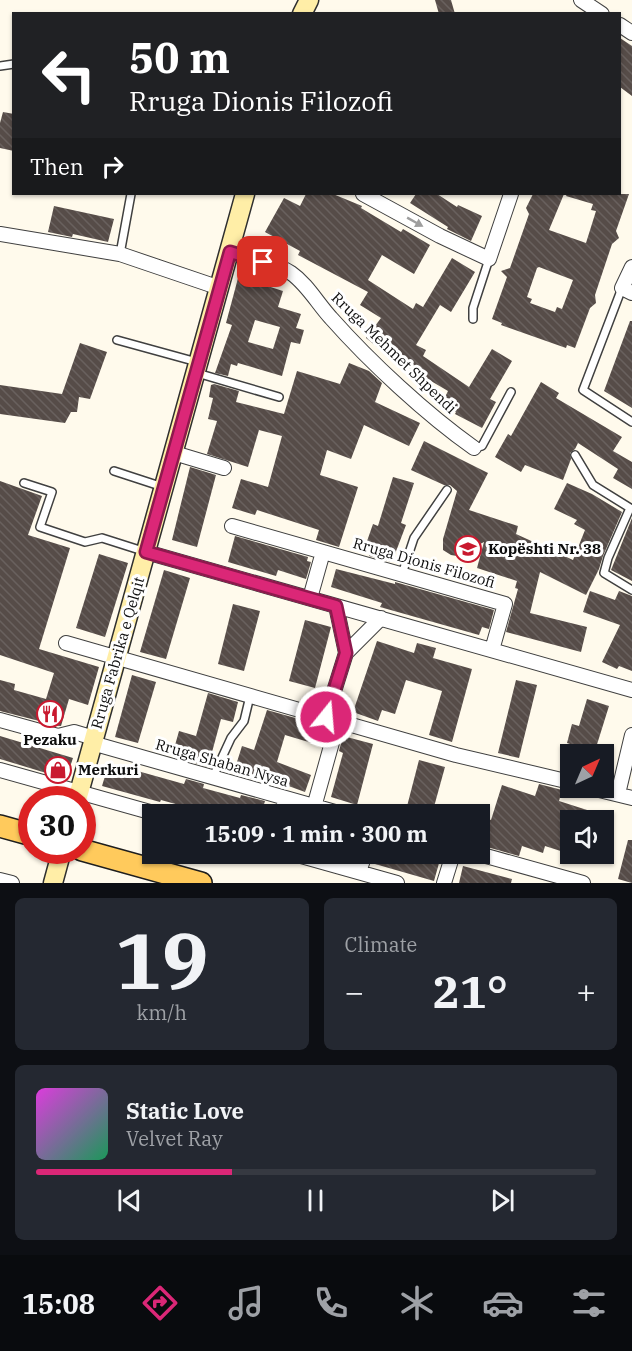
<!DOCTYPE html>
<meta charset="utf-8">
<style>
:root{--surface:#171b24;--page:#242831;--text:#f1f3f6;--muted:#9ea1a6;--line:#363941;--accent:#db2777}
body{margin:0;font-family:"IBM Plex Serif",serif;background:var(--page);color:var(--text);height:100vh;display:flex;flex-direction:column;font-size:22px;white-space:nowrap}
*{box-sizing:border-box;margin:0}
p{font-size:20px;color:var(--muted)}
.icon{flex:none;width:33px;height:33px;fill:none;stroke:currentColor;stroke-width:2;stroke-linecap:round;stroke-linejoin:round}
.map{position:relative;height:883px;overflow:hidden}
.side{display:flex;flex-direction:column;gap:15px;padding:15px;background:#0d0f14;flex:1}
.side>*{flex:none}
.guide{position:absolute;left:12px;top:12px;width:609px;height:183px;border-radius:0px;box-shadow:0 2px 4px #0004;background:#202124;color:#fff;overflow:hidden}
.needle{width:39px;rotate:44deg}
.fabs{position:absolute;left:560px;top:744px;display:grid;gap:12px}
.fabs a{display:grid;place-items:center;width:54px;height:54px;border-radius:0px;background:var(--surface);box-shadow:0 2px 4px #0004;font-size:30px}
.speed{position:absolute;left:18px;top:786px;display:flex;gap:12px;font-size:30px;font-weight:700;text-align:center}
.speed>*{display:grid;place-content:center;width:78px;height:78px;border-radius:50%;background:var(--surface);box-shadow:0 2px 4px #0004;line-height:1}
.speed .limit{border:9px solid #d22;background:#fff;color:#111}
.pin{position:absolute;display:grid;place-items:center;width:51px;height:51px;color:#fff;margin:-26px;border-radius:12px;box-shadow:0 3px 9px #0006}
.me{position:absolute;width:66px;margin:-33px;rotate:17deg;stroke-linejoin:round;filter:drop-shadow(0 0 4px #0008)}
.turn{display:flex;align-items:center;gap:21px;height:126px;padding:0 18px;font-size:27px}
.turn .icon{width:78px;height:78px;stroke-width:2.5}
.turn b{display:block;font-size:42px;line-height:51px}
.then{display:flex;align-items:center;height:57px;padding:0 18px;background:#0003;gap:12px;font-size:22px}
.big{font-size:45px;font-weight:700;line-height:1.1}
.side .tile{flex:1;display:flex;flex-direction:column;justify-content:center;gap:9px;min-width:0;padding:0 21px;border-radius:9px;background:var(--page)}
.side .dial{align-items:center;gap:0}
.dial b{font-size:78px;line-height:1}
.song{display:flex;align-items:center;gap:18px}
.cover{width:72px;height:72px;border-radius:9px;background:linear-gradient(135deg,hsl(300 70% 55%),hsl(150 70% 35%))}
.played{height:6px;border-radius:3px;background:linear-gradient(90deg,var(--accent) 35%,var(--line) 35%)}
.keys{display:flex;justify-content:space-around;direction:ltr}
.heat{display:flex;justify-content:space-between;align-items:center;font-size:33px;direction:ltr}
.side .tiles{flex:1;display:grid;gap:15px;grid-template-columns:1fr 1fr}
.tile:last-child{grid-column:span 2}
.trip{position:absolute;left:142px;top:804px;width:348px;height:60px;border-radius:0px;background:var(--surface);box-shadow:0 2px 4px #0004;font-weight:700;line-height:60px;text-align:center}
.dock{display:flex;height:96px;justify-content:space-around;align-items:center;background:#090b0e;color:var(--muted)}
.dock .icon{width:42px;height:42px}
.dock .active{color:var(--accent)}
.dock b{font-size:27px;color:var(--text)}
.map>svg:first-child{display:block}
</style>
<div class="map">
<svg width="632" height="883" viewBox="0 0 632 883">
<defs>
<pattern id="building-back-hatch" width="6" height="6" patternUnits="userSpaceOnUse" patternTransform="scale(1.5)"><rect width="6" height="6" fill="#564c48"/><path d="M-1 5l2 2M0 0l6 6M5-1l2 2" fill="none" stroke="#69615e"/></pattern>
</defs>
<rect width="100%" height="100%" fill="#fffaec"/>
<path fill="url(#building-back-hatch)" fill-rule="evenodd" d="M435,0H451L455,14H439Z
M620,38L632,46V96L620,87Z
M3,112L14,114V151L0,148V123Z
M306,194H333L362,206L361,208L401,232L403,229L430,245L414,274L382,255L368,280L413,309L416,303L423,307L452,258L475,272L451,312L440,305L416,345L426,350L423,356L469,387L492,349L512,361L490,399L496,402L482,428L455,414L456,412L442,403L448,391L390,357L366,338L381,318L360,305L368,292L298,255L300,251L265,232L284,198L300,206Z
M416,194H437L457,207L458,205L482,216L471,241L447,229L448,227L410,203Z
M533,194H564L549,230L586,243L596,211L591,210L593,204L566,196L567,194H629L616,231L619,238L612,244L595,295L596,303L590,308L575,348L567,345L566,348L501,325L502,323L492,319L507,277L501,271L510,268L529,214L526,208ZM539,267L573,280L562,309L557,307L555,312L530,303L532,299L527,297L537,268Z
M54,206L114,219L108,242L73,234L72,237L48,232Z
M241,267L261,273L258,283L283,291L278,307L301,314L296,328L304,330L300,344L291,342L282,376L238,363L237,366L231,364L228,376L215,373L232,325L226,323ZM255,320L280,327L273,349L248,342Z
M630,321H632V408L604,391Z
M80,343L107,352L90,399L79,397L77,412H71L65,423L0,414V385L62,394Z
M349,363L369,371L382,383L375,402L420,423L409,446L364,425L351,459L327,450L320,475L358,487L339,547L316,540L319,530L257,510L255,515L232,508L241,479L268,487L282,436L259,430L248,467L207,454L217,421L208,419L213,398L209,397L211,385L214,384L239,391L236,402L284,414L297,371L340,384Z
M541,382L559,393L556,398L622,437L613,451L632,462V489L613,478L618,469L578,443L575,449L570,453L571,459L563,480L525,465L521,472L495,457L508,434L511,436Z
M424,441L488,473L469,510L518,526L516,534L573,560L585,530L574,524L577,520L554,509L567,483L592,494L622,512L603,556L599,569L586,595L540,572L530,613L587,627L581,652L506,632L518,589L515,588L517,581L477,568L484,542L457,556L451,555L443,550V539L457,491L450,485H444L411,470Z
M190,467L216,475L197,547L172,540Z
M393,477L414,483L401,523L406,525L392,562L369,556L373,546L366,544L373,524L378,526Z
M0,481L42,496L28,535L70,548L39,649L99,667L88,705L69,699L61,726H59L0,711V680L15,684L14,690L46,699L54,673L0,655Z
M632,518V581L611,570Z
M235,536L308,557L307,561L311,562L306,579L278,570L276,576L228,562Z
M99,554L128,563L105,637L76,628Z
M336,569L395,584V582L494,610L489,629L482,627L479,635L380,607L382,603L331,587Z
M164,570L190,578L166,659L140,652Z
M590,591L615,600L619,591L632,596V671L619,666L617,669L602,662L620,625L583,612Z
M233,604L260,611L244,671L218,664Z
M305,620L331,627L315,688L289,681Z
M377,641L414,653L417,643L436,648L433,658L472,669L452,742L429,735L442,691L406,680L395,714L382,710L378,721L353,712Z
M132,675L156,682L138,743L115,737Z
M516,680L537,685L519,758L498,753Z
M208,693L238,702L233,722L221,719L208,767L172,756L179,731L196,736Z
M587,699L609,706L594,754H570L573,745L567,743L572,724L579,726Z
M267,710L327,727L322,746L285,735L277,762L311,775L305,792L272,780L270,784L246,777L249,769L236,765L242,746L254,750Z
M0,736L73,758L66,779L0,759Z
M343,736L373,744L357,805L331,797L343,753L339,751Z
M419,760L445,767L432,814H405Z
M109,763L184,784L186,779L204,784L203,788L240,798L241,795L265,801L261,814H212L161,800L160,802L102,786Z
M539,784L562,790L559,801L612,818V820H570V854L545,846L543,853L522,846L519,856L480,845V836L486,818L491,820L502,785L535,796Z
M628,840H632V883L618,879Z
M378,854H432L441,856L434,881L375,864Z
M463,866L512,879L511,883H459Z"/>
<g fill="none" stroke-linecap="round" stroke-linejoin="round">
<defs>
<path id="lane" d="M0,66L14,64
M120,254L131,194
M622,288L583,390L632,422
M473,319V308L489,259
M117,340L197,362
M197,373L279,397
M474,448L482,446L511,392
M575,455L593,485L630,508L608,558L604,573L632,590
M114,471L163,487
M24,483L52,492L40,527L85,542L102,538L146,552
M402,574L414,538L447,490
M213,777L231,738L244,721L250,696"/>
<path id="street" d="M581,0L602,14
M620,25L632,33
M363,194L440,236L489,259L511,194
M0,234L120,254L220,288
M230,252C248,257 276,263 291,273C307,284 318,304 331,318C370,362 426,414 474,448
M632,267L622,288L632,293
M174,453L224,468
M232,526L505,604L492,650
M146,552L632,690
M310,598L323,552
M66,643L456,755L570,782
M346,653L381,618
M326,717L346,653L336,606
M0,720L58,736L74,732L94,738
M92,743L342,814
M0,770L157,814
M591,788L632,798
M618,794L632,735
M314,807L338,721
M281,814L286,799
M294,854L397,883
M479,854L583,883
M359,872L365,854
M0,880L12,883
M444,883L453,854"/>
<path id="secondary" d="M302,14L309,0
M77,800L245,194
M53,883L62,850"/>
<path id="primary" d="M0,826L32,835
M82,850L201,883"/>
</defs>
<use href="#lane" stroke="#404040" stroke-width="10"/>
<use href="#street" stroke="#404040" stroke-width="16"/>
<use href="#secondary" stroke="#2f2f2f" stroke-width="21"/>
<use href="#primary" stroke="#1e1e1e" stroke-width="24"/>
<use href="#lane" stroke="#fff" stroke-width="7"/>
<use href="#street" stroke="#fff" stroke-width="14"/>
<use href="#secondary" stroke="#ffeea7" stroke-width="18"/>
<use href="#primary" stroke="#ffca5c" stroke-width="21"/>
</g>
<defs><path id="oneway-solid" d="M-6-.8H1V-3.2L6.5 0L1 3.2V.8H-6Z" transform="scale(1.5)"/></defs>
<use fill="#9e9e9e" href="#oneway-solid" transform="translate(415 222) rotate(29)"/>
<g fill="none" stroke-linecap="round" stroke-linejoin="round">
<defs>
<path id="route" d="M263,262L230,252L146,552L336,606L346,653L326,717"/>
</defs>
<use href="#route" stroke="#8e194d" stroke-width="15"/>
<use href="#route" stroke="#db2777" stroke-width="10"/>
</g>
<defs>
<symbol id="school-ring" viewBox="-11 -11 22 22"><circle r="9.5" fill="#fff" stroke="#c9192f" stroke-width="1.5"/><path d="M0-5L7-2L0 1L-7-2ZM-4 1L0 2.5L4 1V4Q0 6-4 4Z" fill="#c9192f"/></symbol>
<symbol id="restaurant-ring" viewBox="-11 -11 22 22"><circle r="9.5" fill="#fff" stroke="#c9192f" stroke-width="1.5"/><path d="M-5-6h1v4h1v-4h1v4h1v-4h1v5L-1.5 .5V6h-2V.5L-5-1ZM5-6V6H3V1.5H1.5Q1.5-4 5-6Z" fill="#c9192f"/></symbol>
<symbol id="shop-ring" viewBox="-11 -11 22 22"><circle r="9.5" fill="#fff" stroke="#c9192f" stroke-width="1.5"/><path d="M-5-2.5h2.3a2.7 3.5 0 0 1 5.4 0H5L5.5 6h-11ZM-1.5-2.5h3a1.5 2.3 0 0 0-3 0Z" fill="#c9192f"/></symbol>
</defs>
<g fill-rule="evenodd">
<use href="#school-ring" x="453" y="534" width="30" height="30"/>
<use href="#restaurant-ring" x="35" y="699" width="30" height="30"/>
<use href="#shop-ring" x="43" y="755" width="30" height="30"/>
</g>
<g text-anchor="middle" stroke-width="6" stroke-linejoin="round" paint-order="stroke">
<g font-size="15" fill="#0d0d0d" stroke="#fff">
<text transform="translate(394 353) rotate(44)" y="5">Rruga Mehmet Shpendi</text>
<text transform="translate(424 563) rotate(16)" y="5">Rruga Dionis Filozofi</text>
<text transform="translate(118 653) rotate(-74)" y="5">Rruga Fabrika e Qelqit</text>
<text transform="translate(222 763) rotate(16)" y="5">Rruga Shaban Nysa</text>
</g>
<g font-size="15" font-weight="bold" fill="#0d0d0d" stroke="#fff" text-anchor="start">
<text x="488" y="554">Kopështi Nr. 38</text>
<text x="50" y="745" text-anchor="middle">Pezaku</text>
<text x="78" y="775">Merkuri</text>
</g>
</g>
</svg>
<div class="fabs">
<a><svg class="needle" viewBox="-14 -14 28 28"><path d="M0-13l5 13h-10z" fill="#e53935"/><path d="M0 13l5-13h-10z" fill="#9ea1a6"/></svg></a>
<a><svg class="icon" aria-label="sound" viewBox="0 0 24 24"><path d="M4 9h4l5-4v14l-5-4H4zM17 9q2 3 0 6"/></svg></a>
</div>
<div class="speed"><div class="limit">30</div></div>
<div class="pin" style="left:263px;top:262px;background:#d93025"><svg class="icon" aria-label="arrive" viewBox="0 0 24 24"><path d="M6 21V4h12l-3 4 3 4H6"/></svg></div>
<svg class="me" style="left:326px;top:717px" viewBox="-20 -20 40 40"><circle r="17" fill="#db2777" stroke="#fff" stroke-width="3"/><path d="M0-11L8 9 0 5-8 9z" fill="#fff"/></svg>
<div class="trip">15:09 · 1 min · 300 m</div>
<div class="guide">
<div class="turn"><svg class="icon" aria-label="left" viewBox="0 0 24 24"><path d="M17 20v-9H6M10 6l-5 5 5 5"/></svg><div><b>50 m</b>Rruga Dionis Filozofi</div></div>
<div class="then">Then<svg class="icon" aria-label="right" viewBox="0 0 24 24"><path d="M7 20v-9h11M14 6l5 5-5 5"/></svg></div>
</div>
</div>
<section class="side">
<div class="tiles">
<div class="tile dial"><b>19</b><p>km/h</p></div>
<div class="tile"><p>Climate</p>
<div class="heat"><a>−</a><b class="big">21°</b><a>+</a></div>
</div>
<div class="tile">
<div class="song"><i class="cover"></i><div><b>Static Love</b><p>Velvet Ray</p></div></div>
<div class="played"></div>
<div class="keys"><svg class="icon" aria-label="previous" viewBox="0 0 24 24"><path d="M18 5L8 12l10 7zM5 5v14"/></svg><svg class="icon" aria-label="pause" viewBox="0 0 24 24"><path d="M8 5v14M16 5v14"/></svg><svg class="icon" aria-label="next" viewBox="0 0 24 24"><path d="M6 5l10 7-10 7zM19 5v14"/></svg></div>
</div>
</div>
</section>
<nav class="dock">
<b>15:08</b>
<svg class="icon active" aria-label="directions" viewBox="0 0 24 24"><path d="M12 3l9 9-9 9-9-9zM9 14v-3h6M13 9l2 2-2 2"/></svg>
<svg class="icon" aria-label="music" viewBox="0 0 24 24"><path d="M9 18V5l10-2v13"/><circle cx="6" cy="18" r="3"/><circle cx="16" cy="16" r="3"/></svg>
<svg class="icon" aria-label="phone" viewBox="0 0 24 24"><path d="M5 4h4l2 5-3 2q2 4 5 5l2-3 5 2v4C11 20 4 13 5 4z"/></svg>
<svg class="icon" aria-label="climate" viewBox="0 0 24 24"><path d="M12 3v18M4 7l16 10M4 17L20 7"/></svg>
<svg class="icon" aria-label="car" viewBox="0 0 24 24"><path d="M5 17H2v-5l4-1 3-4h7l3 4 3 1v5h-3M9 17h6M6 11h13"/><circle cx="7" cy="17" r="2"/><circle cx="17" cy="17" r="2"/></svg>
<svg class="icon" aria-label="filters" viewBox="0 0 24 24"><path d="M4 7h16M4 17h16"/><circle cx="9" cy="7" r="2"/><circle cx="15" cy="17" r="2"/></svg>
</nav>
